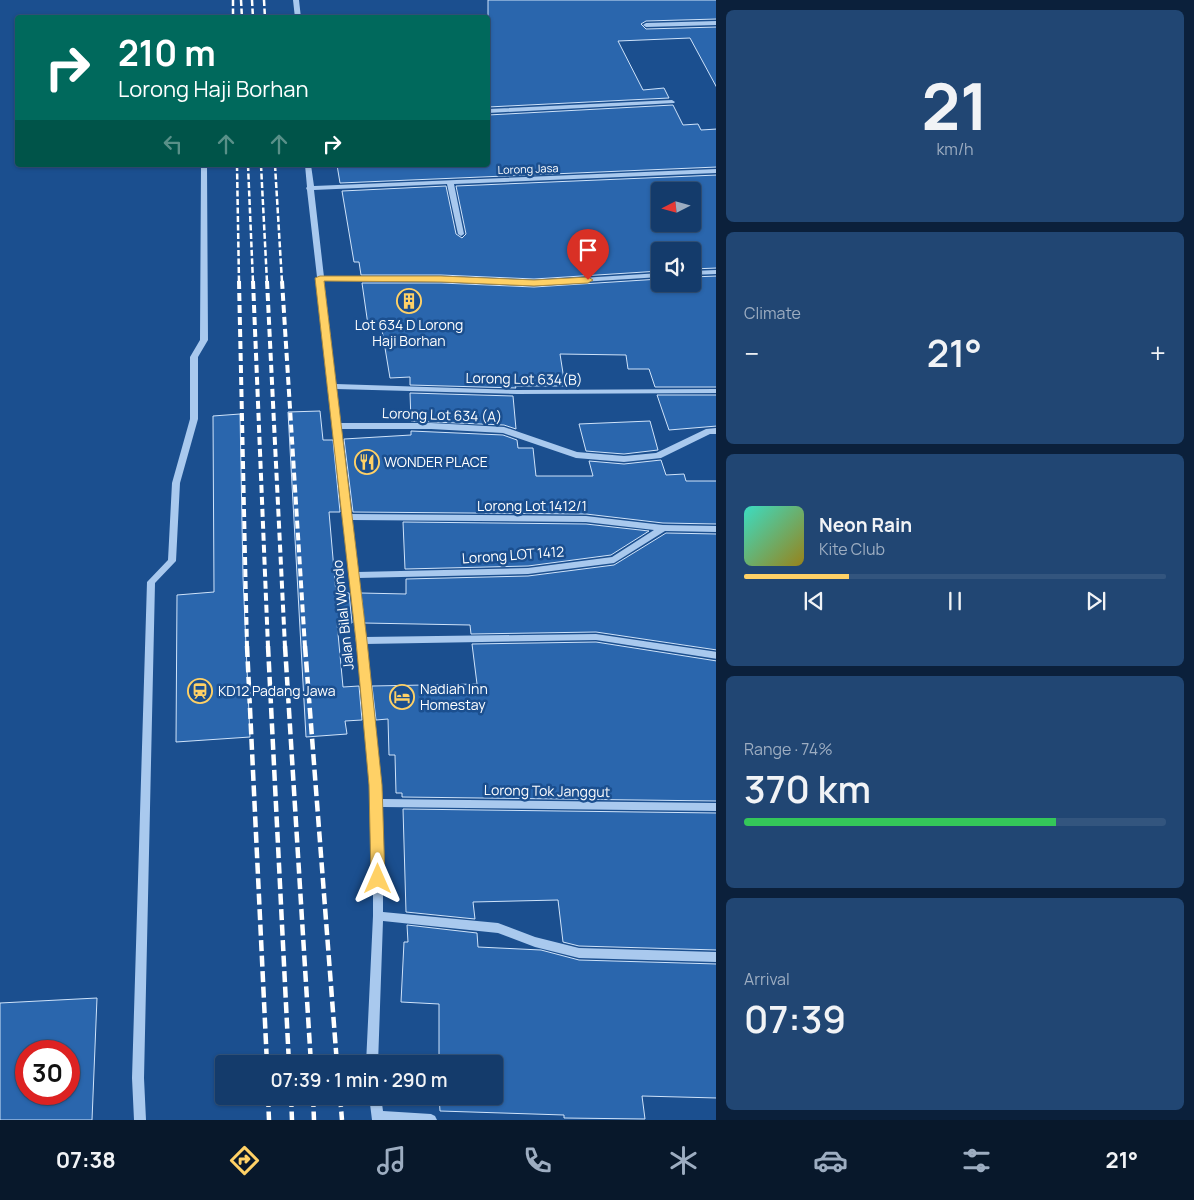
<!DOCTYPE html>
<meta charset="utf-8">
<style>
:root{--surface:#143b6b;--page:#214673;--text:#f1f3f6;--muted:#9dadc1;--line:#33557e;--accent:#ffd166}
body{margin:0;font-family:Manrope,sans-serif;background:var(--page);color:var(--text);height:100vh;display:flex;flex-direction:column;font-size:19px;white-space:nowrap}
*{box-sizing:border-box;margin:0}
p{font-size:16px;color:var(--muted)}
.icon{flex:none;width:28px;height:28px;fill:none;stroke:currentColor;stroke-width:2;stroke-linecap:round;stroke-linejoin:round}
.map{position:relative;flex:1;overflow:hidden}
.sheet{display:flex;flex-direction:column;gap:10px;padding:10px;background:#0b203b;width:478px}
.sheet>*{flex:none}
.top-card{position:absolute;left:15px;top:15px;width:475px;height:152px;border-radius:5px;box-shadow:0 1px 4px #0004,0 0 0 1px var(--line);background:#00695c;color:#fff;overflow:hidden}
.needle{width:32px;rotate:264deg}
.controls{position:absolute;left:651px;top:182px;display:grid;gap:10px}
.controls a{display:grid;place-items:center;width:50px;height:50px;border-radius:5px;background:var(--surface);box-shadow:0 1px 4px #0004,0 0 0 1px var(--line);font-size:25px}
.speed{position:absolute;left:15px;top:1040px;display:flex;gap:10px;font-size:25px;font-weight:700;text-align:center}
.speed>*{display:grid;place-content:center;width:65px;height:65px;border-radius:50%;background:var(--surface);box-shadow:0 1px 4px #0004,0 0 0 1px var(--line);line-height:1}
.speed .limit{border:8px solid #d22;background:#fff;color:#111}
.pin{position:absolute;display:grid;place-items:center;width:42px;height:42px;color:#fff;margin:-51px -21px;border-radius:50% 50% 50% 0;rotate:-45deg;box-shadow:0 0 5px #0007}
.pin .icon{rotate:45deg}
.me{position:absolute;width:55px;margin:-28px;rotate:0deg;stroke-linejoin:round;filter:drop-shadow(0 0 4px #0008)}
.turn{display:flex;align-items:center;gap:18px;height:105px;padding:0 20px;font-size:22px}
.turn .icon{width:65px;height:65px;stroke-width:2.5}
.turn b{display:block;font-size:35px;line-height:42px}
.lanes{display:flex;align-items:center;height:48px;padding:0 20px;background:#0003;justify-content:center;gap:25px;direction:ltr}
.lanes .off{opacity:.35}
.big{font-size:38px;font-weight:600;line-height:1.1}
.sheet .tile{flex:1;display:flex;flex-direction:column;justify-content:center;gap:8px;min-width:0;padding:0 18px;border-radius:8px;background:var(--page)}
.sheet .dial{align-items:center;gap:0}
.dial b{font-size:65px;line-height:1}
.song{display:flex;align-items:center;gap:15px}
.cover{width:60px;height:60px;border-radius:8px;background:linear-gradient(135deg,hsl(170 70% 55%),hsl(50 70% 35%))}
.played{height:5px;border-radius:2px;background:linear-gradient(90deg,var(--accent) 25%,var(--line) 25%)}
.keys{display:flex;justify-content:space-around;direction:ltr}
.heat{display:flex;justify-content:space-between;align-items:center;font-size:28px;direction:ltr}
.charge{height:8px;border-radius:4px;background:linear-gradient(90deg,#34c759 74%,var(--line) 0)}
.trip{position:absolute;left:215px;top:1055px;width:288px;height:50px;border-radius:5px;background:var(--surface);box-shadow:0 1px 4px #0004,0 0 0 1px var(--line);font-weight:600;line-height:50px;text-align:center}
.tab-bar{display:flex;height:80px;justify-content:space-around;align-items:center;background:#08182b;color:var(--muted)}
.tab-bar .icon{width:35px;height:35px}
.tab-bar .active{color:var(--accent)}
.tab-bar b{font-size:22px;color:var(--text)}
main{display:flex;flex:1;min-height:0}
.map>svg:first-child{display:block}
</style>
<main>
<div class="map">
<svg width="717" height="1120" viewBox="0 0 717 1120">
<rect width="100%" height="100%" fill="#1b4f8f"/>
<path fill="#2a66ad" stroke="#cfe3fa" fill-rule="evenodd" d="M488,0H717V19L646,21L641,24L646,29L717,27V88L690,38L618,41L643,90L664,88L669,98L488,107Z
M673,105L683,125L698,124L701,130L717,129V167L340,183L337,165H488V115Z
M717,175V268L692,269V251H660V271L534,279L441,275H361L359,262H354L342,191L446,186L456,234L462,238L466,234L456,186ZM660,191H692V224H660Z
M717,276V387H655L649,369H628L626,355L560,354L565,386H515L516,388L410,385V377L390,378L381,324L368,325L362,283H441L534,287L660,279V284H692V277Z
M410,393L513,396L516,429L504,425L411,421Z
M657,395H717V426L669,430Z
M320,411L323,440H333L340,512H329L336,593H349L352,623H337L343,687L359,686L362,720L345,721L347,734L306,737L288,412Z
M240,414L243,577L250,737L176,742L177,595L214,592L213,416Z
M650,421L658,450L624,454L586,451L579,424Z
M411,431L503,435L517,440L518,448H533L536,476H593L589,461L624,464L661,460L666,475L684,474L686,481H717V524L663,523L586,514L353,512L344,439L411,435Z
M403,522L586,524L649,531L611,555L528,566L405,569Z
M666,533L717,534V650L596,632L471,634L470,625L364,623L361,593L406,594V579L528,576L614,565Z
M596,642L717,661V801L402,797V793H396L395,755H389L388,719L376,720L372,686L477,684L472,644Z
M403,809L717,813V950L579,946L563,942L558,900L473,902L475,919L406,912Z
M407,925L477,933L478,947L541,950L579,960L717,964V1098L642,1096L645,1119L564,1118V1115L440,1111L439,1096H494V1064H439V1004L401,1002L404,942H408Z
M97,998L92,1120H0V1003ZM26,1051H69V1094H26Z"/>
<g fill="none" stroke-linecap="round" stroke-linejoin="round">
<path fill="#a9c9ee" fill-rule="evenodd" d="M293,0H299L301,18H295Z
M717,21V25L646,27L643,25L646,23Z
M672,100L675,102L674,103L488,113V109Z
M201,165H207L208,340L198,357V419L180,483L176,561L155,583L144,1078L146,1120H134L132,1078L147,582L168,560L172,483L190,419V357L200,340Z
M305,165H311L314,186L717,169V173L454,184L464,234L461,236L458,234L447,184L314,190L324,277H441L534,281L660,273V277L534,285L441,281H324L336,384L517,390L717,389V393L517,394L336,389L340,423H431L504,427L577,452L624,456L656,453L706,429L717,428V434H710L661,458L624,462L576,458L503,433L431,429H341L351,514L586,516L663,525L717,526V532L665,531L614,563L528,574L358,578L364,637L596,634L717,652V659L596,640L365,644L383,799L717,803V811L383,807V912L498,923L535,937L579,948L717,952V962L579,958L535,947L498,933L383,921L378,1064H366L373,916V803L329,388L327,386L328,384L317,281L315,279L317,277L307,190L306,188L307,187ZM351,520L586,522L654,530L612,557L528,568L357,572Z
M717,270V274L692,275V271Z
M369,1096H381L383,1111L431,1114L435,1116L437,1120H372Z"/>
<path stroke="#fff" stroke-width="2.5" stroke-dasharray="6 2.5" stroke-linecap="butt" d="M233,0V18
M241,0L242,18
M252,0L253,18
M264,0L265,18
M237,165L239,282
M248,165L253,282
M261,165L267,282
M275,165L282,282"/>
<path stroke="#fff" stroke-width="4" stroke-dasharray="8 4" stroke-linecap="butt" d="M239,281L247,647
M253,281L268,647
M267,281L285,647
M282,281L305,647"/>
<path stroke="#fff" stroke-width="4.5" stroke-dasharray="11 4.5" stroke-linecap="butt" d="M247,646L267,1064
M268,646L289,1064
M285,646L311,1064
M305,646L337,1064
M268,1096L269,1120
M291,1096L292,1120
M313,1096L314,1120
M340,1096L342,1120"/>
</g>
<path fill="#ffd166" stroke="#a68842" d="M320,276H441L534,280L588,277L593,280L588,283L534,286L441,282L324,281L367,641L382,785L385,879L382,883L378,885L373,883L371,879L369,785L356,641L315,278Z"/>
<defs>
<symbol id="building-ring" viewBox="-11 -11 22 22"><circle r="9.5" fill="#1b4f8f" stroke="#ffd166" stroke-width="1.5"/><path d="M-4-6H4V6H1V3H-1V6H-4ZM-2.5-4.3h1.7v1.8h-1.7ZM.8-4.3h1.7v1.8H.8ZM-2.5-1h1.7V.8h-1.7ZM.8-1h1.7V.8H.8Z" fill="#ffd166"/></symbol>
<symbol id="restaurant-ring" viewBox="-11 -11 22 22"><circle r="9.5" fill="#1b4f8f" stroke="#ffd166" stroke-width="1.5"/><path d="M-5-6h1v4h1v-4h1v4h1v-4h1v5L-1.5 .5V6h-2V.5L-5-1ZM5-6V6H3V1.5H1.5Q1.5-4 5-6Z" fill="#ffd166"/></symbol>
<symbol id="station-ring" viewBox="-11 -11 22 22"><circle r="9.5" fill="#1b4f8f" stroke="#ffd166" stroke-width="1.5"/><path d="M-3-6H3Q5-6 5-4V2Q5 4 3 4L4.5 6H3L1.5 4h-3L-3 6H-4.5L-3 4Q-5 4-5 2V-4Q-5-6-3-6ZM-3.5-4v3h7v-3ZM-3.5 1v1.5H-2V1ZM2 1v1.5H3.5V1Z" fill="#ffd166"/></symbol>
<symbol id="hotel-ring" viewBox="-11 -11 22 22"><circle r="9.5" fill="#1b4f8f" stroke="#ffd166" stroke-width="1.5"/><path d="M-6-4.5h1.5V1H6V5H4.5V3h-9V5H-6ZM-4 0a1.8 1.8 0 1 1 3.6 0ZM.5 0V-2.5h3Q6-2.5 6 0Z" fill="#ffd166"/></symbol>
</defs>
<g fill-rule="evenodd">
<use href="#building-ring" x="395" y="287" width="28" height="28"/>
<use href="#restaurant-ring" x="353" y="448" width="28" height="28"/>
<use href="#station-ring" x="186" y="677" width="28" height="28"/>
<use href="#hotel-ring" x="388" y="683" width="28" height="28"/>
</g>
<g text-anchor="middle" stroke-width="5" stroke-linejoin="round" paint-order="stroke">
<g font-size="11" fill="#fff" stroke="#1b4f8f">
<text transform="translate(528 169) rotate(-2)" y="4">Lorong Jasa</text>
</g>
<g font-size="14" fill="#fff" stroke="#1b4f8f" text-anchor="start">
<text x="409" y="330" text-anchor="middle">Lot 634 D Lorong<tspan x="409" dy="16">Haji Borhan</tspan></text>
<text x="384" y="467">WONDER PLACE</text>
<text x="420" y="694">Nadiah Inn<tspan x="420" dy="16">Homestay</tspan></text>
<text x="218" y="696">KD12 Padang Jawa</text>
</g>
<g font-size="14" fill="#fff" stroke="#1b4f8f">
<text transform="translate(524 379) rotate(1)" y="5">Lorong Lot 634(B)</text>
<text transform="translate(442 415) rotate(2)" y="5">Lorong Lot 634 (A)</text>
<text x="532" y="511">Lorong Lot 1412/1</text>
<text transform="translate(513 555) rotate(-4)" y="5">Lorong LOT 1412</text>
<text transform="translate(343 615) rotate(-96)" y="5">Jalan Bilal Wondo</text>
<text transform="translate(547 791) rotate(1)" y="5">Lorong Tok Janggut</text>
</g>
</g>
</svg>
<div class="controls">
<a><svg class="needle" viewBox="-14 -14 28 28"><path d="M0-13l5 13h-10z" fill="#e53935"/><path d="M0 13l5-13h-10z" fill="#9dadc1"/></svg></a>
<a><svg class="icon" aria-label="sound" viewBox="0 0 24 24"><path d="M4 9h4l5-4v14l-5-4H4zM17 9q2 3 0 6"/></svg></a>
</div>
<div class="speed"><div class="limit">30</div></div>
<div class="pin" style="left:588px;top:280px;background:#d93025"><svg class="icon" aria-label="arrive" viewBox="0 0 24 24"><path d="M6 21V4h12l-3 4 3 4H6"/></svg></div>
<svg class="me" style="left:378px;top:879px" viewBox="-20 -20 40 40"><path d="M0-17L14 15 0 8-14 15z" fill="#ffd166" stroke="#fff" stroke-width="4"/></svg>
<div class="trip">07:39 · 1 min · 290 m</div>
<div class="top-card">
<div class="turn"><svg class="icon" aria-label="right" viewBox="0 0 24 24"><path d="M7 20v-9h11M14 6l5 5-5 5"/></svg><div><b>210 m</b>Lorong Haji Borhan</div></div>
<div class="lanes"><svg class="icon off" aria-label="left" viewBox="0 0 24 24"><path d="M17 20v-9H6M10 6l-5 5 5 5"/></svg><svg class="icon off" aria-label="ahead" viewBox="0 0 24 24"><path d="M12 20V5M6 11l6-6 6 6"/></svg><svg class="icon off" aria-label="ahead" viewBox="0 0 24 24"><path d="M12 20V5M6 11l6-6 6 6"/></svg><svg class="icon" aria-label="right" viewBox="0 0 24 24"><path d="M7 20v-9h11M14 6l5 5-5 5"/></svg></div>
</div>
</div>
<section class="sheet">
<div class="tile dial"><b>21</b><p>km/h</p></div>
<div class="tile"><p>Climate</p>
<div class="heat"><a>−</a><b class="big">21°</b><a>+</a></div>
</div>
<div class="tile">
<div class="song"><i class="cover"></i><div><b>Neon Rain</b><p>Kite Club</p></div></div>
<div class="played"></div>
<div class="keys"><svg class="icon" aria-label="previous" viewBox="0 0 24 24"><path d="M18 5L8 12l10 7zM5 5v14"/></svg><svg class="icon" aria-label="pause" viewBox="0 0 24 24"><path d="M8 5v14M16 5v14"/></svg><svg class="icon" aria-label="next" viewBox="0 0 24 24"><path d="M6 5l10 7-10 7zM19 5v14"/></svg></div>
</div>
<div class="tile"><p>Range · 74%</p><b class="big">370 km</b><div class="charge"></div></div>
<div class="tile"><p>Arrival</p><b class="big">07:39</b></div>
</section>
</main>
<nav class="tab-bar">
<b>07:38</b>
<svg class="icon active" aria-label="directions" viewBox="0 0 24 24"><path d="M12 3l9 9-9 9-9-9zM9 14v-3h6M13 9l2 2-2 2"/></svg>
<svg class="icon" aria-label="music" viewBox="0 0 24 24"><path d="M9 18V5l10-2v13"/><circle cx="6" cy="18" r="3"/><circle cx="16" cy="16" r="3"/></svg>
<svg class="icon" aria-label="phone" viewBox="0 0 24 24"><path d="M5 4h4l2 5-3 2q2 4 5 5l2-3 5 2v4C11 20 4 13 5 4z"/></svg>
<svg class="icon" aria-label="climate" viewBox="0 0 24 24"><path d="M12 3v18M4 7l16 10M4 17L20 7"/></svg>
<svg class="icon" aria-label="car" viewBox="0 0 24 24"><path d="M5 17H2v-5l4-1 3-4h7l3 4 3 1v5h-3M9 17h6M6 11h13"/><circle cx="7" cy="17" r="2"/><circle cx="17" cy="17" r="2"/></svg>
<svg class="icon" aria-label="filters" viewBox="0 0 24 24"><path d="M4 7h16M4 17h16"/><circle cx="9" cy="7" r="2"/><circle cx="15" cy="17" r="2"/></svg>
<b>21°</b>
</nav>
